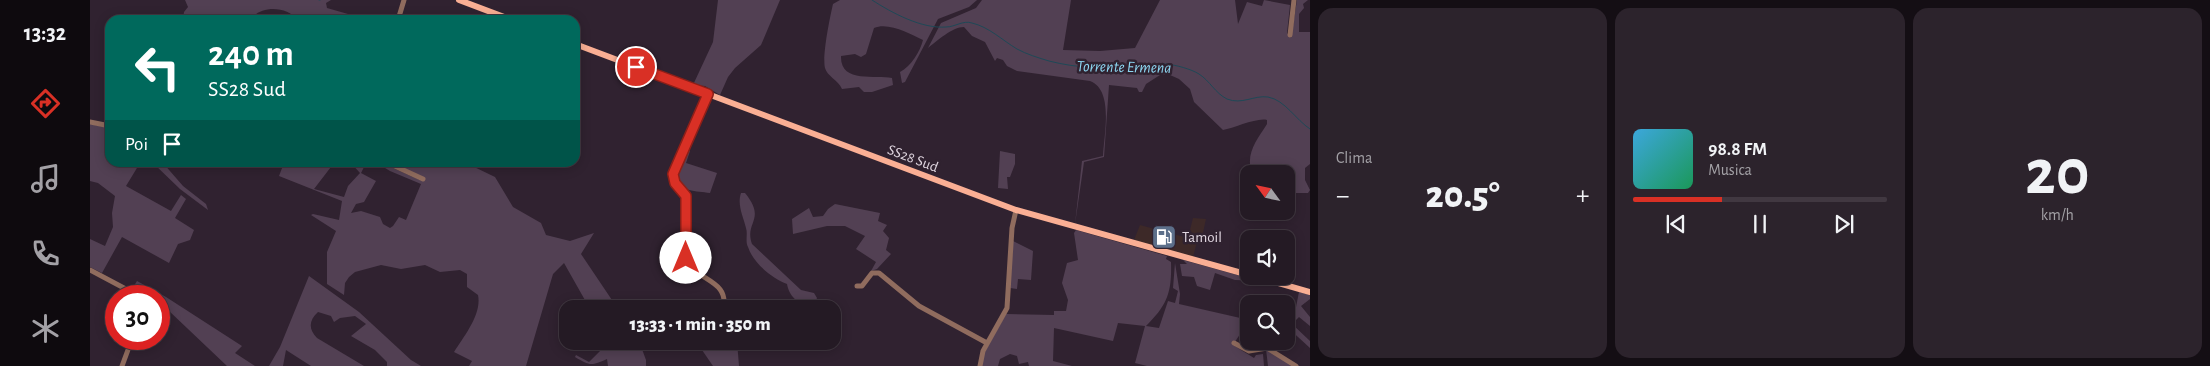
<!DOCTYPE html>
<html lang="it">
<meta charset="utf-8">
<style>
:root{--surface:#241a24;--page:#2c232c;--text:#f1f3f6;--muted:#a3a1a6;--line:#413841;--accent:#d93025}
body{margin:0;font-family:"Alegreya Sans",sans-serif;background:var(--page);color:var(--text);height:100vh;display:flex;flex-direction:column;font-size:19px;white-space:nowrap}
*{box-sizing:border-box;margin:0}
p{font-size:16px;color:var(--muted)}
.icon{flex:none;width:28px;height:28px;fill:none;stroke:currentColor;stroke-width:2;stroke-linecap:round;stroke-linejoin:round}
.map{position:relative;flex:1;overflow:hidden}
.details{display:flex;flex-direction:column;gap:8px;padding:8px;background:#140e14;width:900px}
.details>*{flex:none}
.guide{position:absolute;left:15px;top:15px;width:475px;height:152px;border-radius:15px;box-shadow:0 2px 12px #0003,0 0 0 1px var(--line);background:#00695c;color:#fff;overflow:hidden}
.needle{width:32px;rotate:303deg}
.fabs{position:absolute;left:1150px;top:165px;display:grid;gap:10px}
.fabs a{display:grid;place-items:center;width:55px;height:55px;border-radius:10px;background:var(--surface);box-shadow:0 2px 12px #0003,0 0 0 1px var(--line);font-size:25px}
.speed{position:absolute;left:15px;top:285px;display:flex;gap:10px;font-size:25px;font-weight:700;text-align:center}
.speed>*{display:grid;place-content:center;width:65px;height:65px;border-radius:50%;background:var(--surface);box-shadow:0 2px 12px #0003,0 0 0 1px var(--line);line-height:1}
.speed .limit{border:8px solid #d22;background:#fff;color:#111}
.pin{position:absolute;display:grid;place-items:center;width:42px;height:42px;color:#fff;margin:-21px;border:2px solid #fff;border-radius:50%;box-shadow:0 1px 5px #0007}
.me{position:absolute;width:55px;margin:-28px;rotate:0deg;stroke-linejoin:round;filter:drop-shadow(0 0 4px #0008)}
.turn{display:flex;align-items:center;gap:18px;height:105px;padding:0 20px;font-size:22px}
.turn .icon{width:65px;height:65px;stroke-width:2.5}
.turn b{display:block;font-size:35px;line-height:42px}
.then{display:flex;align-items:center;height:48px;padding:0 20px;background:#0003;gap:10px;font-size:19px}
.big{font-size:38px;font-weight:800;line-height:1.1}
.details .widget{flex:1;display:flex;flex-direction:column;justify-content:center;gap:8px;min-width:0;padding:0 18px;border-radius:15px;background:var(--page)}
.details .dial{align-items:center;gap:0}
.dial b{font-size:65px;line-height:1}
.song{display:flex;align-items:center;gap:15px}
.cover{width:60px;height:60px;border-radius:8px;background:linear-gradient(135deg,hsl(200 70% 55%),hsl(150 70% 35%))}
.played{height:5px;border-radius:2px;background:linear-gradient(90deg,var(--accent) 35%,var(--line) 35%)}
.keys{display:flex;justify-content:space-around;direction:ltr}
.heat{display:flex;justify-content:space-between;align-items:center;font-size:28px;direction:ltr}
.details .tiles{flex:1;display:grid;gap:8px;grid-template-columns:repeat(3,1fr)}
.trip{position:absolute;left:469px;top:300px;width:282px;height:50px;border-radius:15px;background:var(--surface);box-shadow:0 2px 12px #0003,0 0 0 1px var(--line);font-weight:800;line-height:50px;text-align:center}
main{display:flex;flex:1;min-height:0}
.menu{display:flex;flex-direction:column;width:90px;justify-content:space-around;align-items:center;background:#0e0a0e;color:var(--muted)}
.menu .icon{width:35px;height:35px}
.menu .active{color:var(--accent)}
.menu b{font-size:22px;color:var(--text)}
.map>svg:first-child{display:block}
</style>
<main>
<nav class="menu">
<b>13:32</b>
<svg class="icon active" aria-label="directions" viewBox="0 0 24 24"><path d="M12 3l9 9-9 9-9-9zM9 14v-3h6M13 9l2 2-2 2"/></svg>
<svg class="icon" aria-label="music" viewBox="0 0 24 24"><path d="M9 18V5l10-2v13"/><circle cx="6" cy="18" r="3"/><circle cx="16" cy="16" r="3"/></svg>
<svg class="icon" aria-label="phone" viewBox="0 0 24 24"><path d="M5 4h4l2 5-3 2q2 4 5 5l2-3 5 2v4C11 20 4 13 5 4z"/></svg>
<svg class="icon" aria-label="climate" viewBox="0 0 24 24"><path d="M12 3v18M4 7l16 10M4 17L20 7"/></svg>
</nav>
<div class="map">
<svg width="1220" height="366" viewBox="0 0 1220 366">
<rect width="100%" height="100%" fill="#302230"/>
<path fill="#3d2928" d="M1103,218L1116,219L1111,242H1107L1103,257L1044,240L1050,225L1098,238Z"/>
<path fill="#524053" d="M95,0H241L236,3L237,8L258,14L257,20H207C198,6 169,5 161,20H63L64,18L93,19L94,12L98,7Z
M628,0H690L671,45L645,68L638,77L630,95L615,86L603,85L623,42Z
M750,0H887L879,7L848,19L815,82L812,83L810,72C821,66 830,52 833,40C820,34 799,22 784,28L776,54L771,57L765,54L751,56C750,84 786,74 802,78L803,85L782,92H774L769,87L752,89C748,80 737,76 735,68C732,56 740,17 743,4Z
M892,0H981L973,50L1010,51L1045,48L1070,0H1145L1148,24L1157,2L1172,6L1174,0L1200,5L1197,33L1201,38L1207,0H1218L1213,4L1214,8L1209,14V32H1220V164L1215,168V180L1220,190L1218,193H1196V174H1162C1155,153 1167,140 1177,124V120C1168,117 1144,128 1133,130L1104,102L1100,89L1089,79L1080,75H1070L1056,84L1052,92H1049L1047,88L1019,85L1014,157L994,162L985,224L992,161L1013,156C1014,135 1024,90 1000,81L927,71L917,66L913,60L907,58L905,61L895,42L882,36L874,27C862,27 847,41 838,48L851,23L886,8Z
M0,124L20,128V162L50,163L36,186L81,211L91,195L96,199L85,218L104,230L100,240L88,244L79,263L32,237L12,273L0,267V239L15,246L23,227L22,213L25,196L8,183L0,181Z
M596,149L600,151L596,163L627,173L620,193C606,191 590,192 585,177Z
M910,151L925,154V164L920,177H917L918,189L908,188Z
M63,163H73L93,186L116,204L118,210L90,189Z
M194,163H244L224,189L254,197L258,186L270,173L261,163H276L271,173L286,181L274,202L266,204L261,213L271,211L290,217L293,224L300,228L303,226L309,217L316,220L331,184L300,171L287,163H292L332,181L301,163H376L405,177L423,207L451,223L456,235L480,241L504,233L491,254L528,309H500L474,263L463,274L436,366H379L382,361L364,352C374,336 392,314 388,295L377,287V274L370,270L350,272L335,265L311,269L291,265L265,272L259,277L255,283L254,295L237,284V252L246,231L221,215L223,214L249,220L252,201L189,176Z
M651,193H655C677,220 654,222 662,244L711,290L724,293L727,298L724,304C711,308 699,297 697,284C682,278 663,263 658,247C655,241 658,234 656,228C653,216 647,205 651,193Z
M745,204L790,213L788,221L797,225L793,231L799,238L796,250L801,254L787,269L781,271L786,262L766,249L775,236L755,226H737L703,234L702,219L719,208L723,217L733,216L738,209Z
M986,230L1077,256L1076,259L1081,262C1082,293 1077,305 1056,326L1069,328L1078,301L1085,303L1088,291L1083,288L1085,263L1090,294L1089,304L1159,320L1143,345L1164,358L1166,355L1173,354L1174,366H1057L1045,363L1055,326L1028,323L1023,341L964,328L963,361L982,366H939L938,362L929,364L927,356L920,354L910,359L908,366H892L893,355L916,314L964,315V311H976L978,300L972,283L977,263L988,260L984,233Z
M923,241L943,251L941,280L928,279L927,289L920,288Z
M1093,260L1169,281L1145,280L1125,273L1120,290L1107,286L1104,277L1092,276L1090,264H1097Z
M219,276L269,312L321,360L331,366H297V362L285,350L261,336L276,324L265,316L250,318L244,322L241,316L228,312C219,320 218,329 227,338L274,366H221L196,350L193,366H179L190,347Z
M47,281L76,297L152,346L145,353L165,366H137L78,310L69,306V296H52L42,289Z
M1209,292L1220,295V299L1211,306L1220,317V326L1209,317L1202,324L1220,341V348L1196,326V321L1205,312Z
M525,341H549L556,360V366H518L517,359C501,366 500,366 485,357L486,355L499,362L511,350Z
M610,341H647L649,366H623L612,350Z
M1176,349L1203,366H1178Z"/>
<g fill="none" stroke-linecap="round" stroke-linejoin="round">
<path stroke="#1e4957" stroke-width="1" d="M229,0H230
M782,0C802,13 832,29 856,27C865,27 873,20 882,23C899,27 912,40 927,49C936,54 949,58 959,61C986,68 1015,69 1042,68C1054,68 1065,64 1076,64C1086,65 1101,69 1109,74C1120,81 1125,93 1137,99C1152,105 1164,95 1178,97C1195,100 1206,120 1220,129"/>
<path stroke="#906c5e" stroke-width="5" d="M308,20L314,0
M1200,35L1204,0
M618,94L583,177L585,183L597,196L598,263C609,281 640,281 633,309
M0,122L20,126
M296,162L333,179
M0,270L49,296
M767,286H772L782,273H789L829,306L897,343
M1144,343L1159,351L1177,348L1206,366
M588,346L600,341
M32,366L42,339
M890,366L893,351L917,308L922,228L926,210"/>
<path stroke="#faaf94" stroke-width="6" d="M369,0L422,20
M485,44L926,210L1159,275
M1164,276L1220,292"/>
</g>
<g fill="none" stroke-linecap="round" stroke-linejoin="round">
<defs>
<path id="route" d="M546,67L618,94L583,174L585,183L596,196V258"/>
</defs>
<use href="#route" stroke="#8d1f18" stroke-width="12"/>
<use href="#route" stroke="#d93025" stroke-width="9"/>
</g>
<defs>
<symbol id="fuel-square" viewBox="-11 -11 22 22"><rect x="-9" y="-9" width="18" height="18" rx="4" fill="#5c6f8a" stroke="#302230"/><path d="M-5.5-6h7V0h2V4h1.3V-2.5L3-4.5l.8-.8L6-3V5H2.5V1h-1V6h-7ZM-4.2-4.7v3.2H.2V-4.7Z" fill="#fff"/></symbol>
</defs>
<g fill-rule="evenodd">
<use href="#fuel-square" x="1060" y="223" width="28" height="28"/>
</g>
<g text-anchor="middle" stroke-width="5" stroke-linejoin="round" paint-order="stroke">
<g font-size="15" fill="#e1d7e1" stroke="#302230">
<text transform="translate(823 158) rotate(21)" y="5">SS28 Sud</text>
</g>
<g font-size="15" fill="#e1d7e1" stroke="#302230" text-anchor="start">
<text x="1092" y="242">Tamoil</text>
</g>
<g font-size="16" font-style="italic" fill="#8dd7f2" stroke="#302230">
<text transform="translate(1034 66) rotate(1)" y="6">Torrente Ermena</text>
</g>
</g>
</svg>
<div class="fabs">
<a><svg class="needle" viewBox="-14 -14 28 28"><path d="M0-13l5 13h-10z" fill="#e53935"/><path d="M0 13l5-13h-10z" fill="#a3a1a6"/></svg></a>
<a><svg class="icon" aria-label="sound" viewBox="0 0 24 24"><path d="M4 9h4l5-4v14l-5-4H4zM17 9q2 3 0 6"/></svg></a>
<a><svg class="icon" aria-label="search" viewBox="0 0 24 24"><circle cx="10" cy="10" r="6"/><path d="M15 15l6 6"/></svg></a>
</div>
<div class="speed"><div class="limit">30</div></div>
<div class="pin" style="left:546px;top:67px;background:#d93025"><svg class="icon" aria-label="arrive" viewBox="0 0 24 24"><path d="M6 21V4h12l-3 4 3 4H6"/></svg></div>
<svg class="me" style="left:596px;top:258px" viewBox="-20 -20 40 40"><circle r="19" fill="#fff"/><path d="M0-13L10 11 0 6-10 11z" fill="#d93025"/></svg>
<div class="trip">13:33 · 1 min · 350 m</div>
<div class="guide">
<div class="turn"><svg class="icon" aria-label="left" viewBox="0 0 24 24"><path d="M17 20v-9H6M10 6l-5 5 5 5"/></svg><div><b>240 m</b>SS28 Sud</div></div>
<div class="then">Poi<svg class="icon" aria-label="arrive" viewBox="0 0 24 24"><path d="M6 21V4h12l-3 4 3 4H6"/></svg></div>
</div>
</div>
<section class="details">
<div class="tiles">
<div class="widget"><p>Clima</p>
<div class="heat"><a>−</a><b class="big">20.5°</b><a>+</a></div>
</div>
<div class="widget">
<div class="song"><i class="cover"></i><div><b>98.8 FM</b><p>Musica</p></div></div>
<div class="played"></div>
<div class="keys"><svg class="icon" aria-label="previous" viewBox="0 0 24 24"><path d="M18 5L8 12l10 7zM5 5v14"/></svg><svg class="icon" aria-label="pause" viewBox="0 0 24 24"><path d="M8 5v14M16 5v14"/></svg><svg class="icon" aria-label="next" viewBox="0 0 24 24"><path d="M6 5l10 7-10 7zM19 5v14"/></svg></div>
</div>
<div class="widget dial"><b>20</b><p>km/h</p></div>
</div>
</section>
</main>
